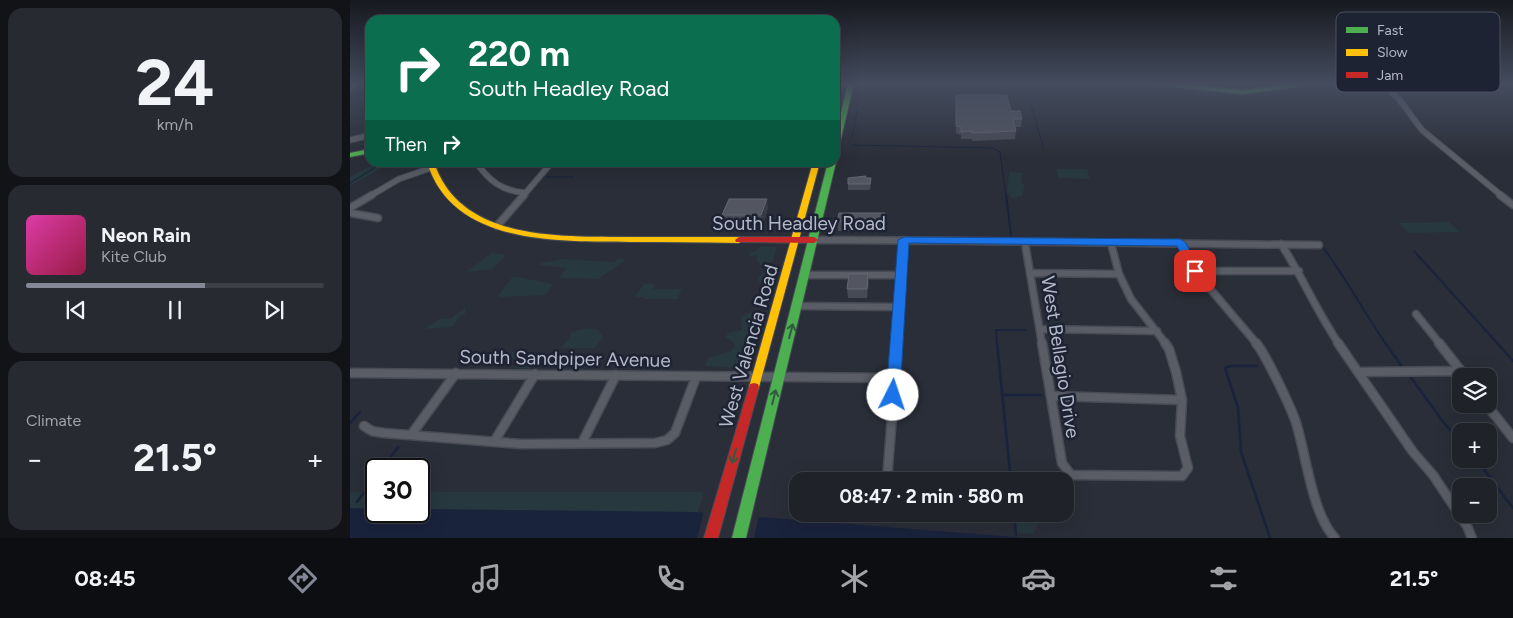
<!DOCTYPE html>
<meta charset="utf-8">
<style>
:root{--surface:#20222a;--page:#282a32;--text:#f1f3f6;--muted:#a2a4a8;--line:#3d3f47;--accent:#848896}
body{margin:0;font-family:Figtree,sans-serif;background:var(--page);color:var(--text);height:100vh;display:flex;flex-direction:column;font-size:19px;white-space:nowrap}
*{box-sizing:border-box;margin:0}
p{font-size:16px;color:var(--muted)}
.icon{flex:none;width:28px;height:28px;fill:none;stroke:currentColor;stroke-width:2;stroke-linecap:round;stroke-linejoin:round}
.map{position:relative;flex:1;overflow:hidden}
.panel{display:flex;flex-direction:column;gap:8px;padding:8px;background:#121317;width:350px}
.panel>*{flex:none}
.banner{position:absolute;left:15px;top:15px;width:475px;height:152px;border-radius:15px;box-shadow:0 5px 20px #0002,0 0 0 1px var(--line);background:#0b6e4f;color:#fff;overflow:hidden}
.tools{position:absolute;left:1102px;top:368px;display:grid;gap:10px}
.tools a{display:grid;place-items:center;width:45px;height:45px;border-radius:10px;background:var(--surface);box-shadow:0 5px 20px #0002,0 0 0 1px var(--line);font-size:25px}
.speed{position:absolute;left:15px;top:458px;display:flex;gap:10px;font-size:25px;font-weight:700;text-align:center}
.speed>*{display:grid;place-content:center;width:65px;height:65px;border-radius:50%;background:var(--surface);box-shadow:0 5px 20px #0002,0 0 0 1px var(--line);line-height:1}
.speed .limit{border:2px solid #111;border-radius:8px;background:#fff;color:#111}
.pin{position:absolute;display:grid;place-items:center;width:42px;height:42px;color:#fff;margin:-21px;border-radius:10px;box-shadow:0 2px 8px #0006}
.me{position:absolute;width:55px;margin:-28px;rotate:4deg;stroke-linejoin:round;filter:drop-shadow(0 0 4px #0008)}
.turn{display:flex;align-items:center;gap:18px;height:105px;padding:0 20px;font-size:22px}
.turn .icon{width:65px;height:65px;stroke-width:2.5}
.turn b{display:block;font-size:35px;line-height:42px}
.then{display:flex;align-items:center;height:48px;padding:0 20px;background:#0003;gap:10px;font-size:19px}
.big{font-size:38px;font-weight:700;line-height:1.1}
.panel .tile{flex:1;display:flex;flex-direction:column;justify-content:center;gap:8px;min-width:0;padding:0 18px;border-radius:15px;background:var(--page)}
.panel .dial{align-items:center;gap:0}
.dial b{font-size:65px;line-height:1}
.song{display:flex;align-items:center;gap:15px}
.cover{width:60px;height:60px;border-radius:8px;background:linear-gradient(135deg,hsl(320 70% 55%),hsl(340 70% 35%))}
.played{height:5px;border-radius:2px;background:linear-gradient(90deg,var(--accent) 60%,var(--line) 60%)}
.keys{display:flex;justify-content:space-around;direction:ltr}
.heat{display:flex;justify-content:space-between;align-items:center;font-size:28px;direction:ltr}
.trip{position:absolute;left:439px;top:472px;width:285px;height:50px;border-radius:15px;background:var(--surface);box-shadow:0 5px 20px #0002,0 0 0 1px var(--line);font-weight:700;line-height:50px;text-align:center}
.tabs{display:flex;height:80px;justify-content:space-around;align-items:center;background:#0d0e11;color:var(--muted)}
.tabs .icon{width:35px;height:35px}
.tabs .active{color:var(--accent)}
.tabs b{font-size:22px;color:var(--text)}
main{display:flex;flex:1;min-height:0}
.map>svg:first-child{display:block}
</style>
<main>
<section class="panel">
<div class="tile dial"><b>24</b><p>km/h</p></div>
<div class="tile">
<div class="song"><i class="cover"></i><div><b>Neon Rain</b><p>Kite Club</p></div></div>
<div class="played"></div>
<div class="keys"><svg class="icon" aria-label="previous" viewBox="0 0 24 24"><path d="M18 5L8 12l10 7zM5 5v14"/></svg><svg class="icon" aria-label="pause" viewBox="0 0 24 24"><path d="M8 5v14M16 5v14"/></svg><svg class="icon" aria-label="next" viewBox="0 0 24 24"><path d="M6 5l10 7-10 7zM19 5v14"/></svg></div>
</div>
<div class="tile"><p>Climate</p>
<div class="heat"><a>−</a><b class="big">21.5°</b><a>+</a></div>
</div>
</section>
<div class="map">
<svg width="1163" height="538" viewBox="0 0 1163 538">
<rect width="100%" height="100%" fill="#2a2e38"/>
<path fill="#27383e" d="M25,163H40L0,186V177Z
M706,169H737L740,179L708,178Z
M659,172L674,173L671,178L672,184H675L672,196L662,198L657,191Z
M1099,222L1110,232L1058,233L1049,223Z
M411,246L427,247L423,261L418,264L423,271L421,278L415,281L419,285L414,288L417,291L416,295L413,297L410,291L413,283L408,282V278L413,273L414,266L407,262V255L400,256V252L406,251Z
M142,253L156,255L142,269L116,272Z
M270,258L276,260L248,279L209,278L216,268L190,265L191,263L214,259L264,262Z
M163,276L203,284L196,295L150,297L149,295Z
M294,284H305L303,289H332L327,299H294L295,297H285Z
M115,308V314L110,316L102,327L74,329L90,319L102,318Z
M396,313H407L408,317L395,364L386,368L355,366L358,358L381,351L385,346L382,341L375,337L378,333L392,330L391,318Z
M237,328L248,330L253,337L245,348H210L219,339L222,332Z
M163,352H178L180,369L164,368L167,364L162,357L159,356Z
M706,474L710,477L708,481H662L661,475Z
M0,492H26V511H69V492H354L340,538H0Z
M665,514H693L683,534L667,533Z"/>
<path fill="#19233c" d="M0,508L26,509V511H69V509L345,512L677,538H0Z"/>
<path fill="#2a2e38" d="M354,511L409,515L404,538H347Z"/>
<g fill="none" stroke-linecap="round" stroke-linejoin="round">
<path stroke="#19233c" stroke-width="1" d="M508,87L553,88
M563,88H596
M604,88H666
M674,88H676L693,146
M507,105L512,88
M502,138L507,110
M501,145L643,148L650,152L656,196
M196,177H224
M0,183L34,162"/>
<path stroke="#19233c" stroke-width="2" d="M656,195L661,235
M974,249C997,279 1014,313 1036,344
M1064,251L1148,344
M647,344L646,330H675"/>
<path stroke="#19233c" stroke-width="2.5" d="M647,343L661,481
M1035,343L1054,369
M1147,343L1163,361
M907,366H881L875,368L888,408L891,452L920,538
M1059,375L1094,423L1111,442
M652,395H691
M0,423L10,412
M1126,459L1163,508
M32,469L48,447
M7,502L26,476
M664,514L666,535"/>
<defs>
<path id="street-far2" d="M1031,83L1049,99L1072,130L1152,196
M0,88L5,83
M0,140L20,135
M126,162C139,181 152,191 176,193
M20,196L49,179L81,168
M173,196L202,162"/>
<path id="street-far1" d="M1150,195L1163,205
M0,208L22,195
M0,213L28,218
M147,226L174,195
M464,240C632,240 801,244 969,245
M675,243L692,344
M761,243L769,274L781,299L816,344
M830,243L845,271L907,344
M931,244C952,276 967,312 989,344
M845,271H949
M680,273L769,274
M456,275H552L554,240
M447,306L549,307L552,275
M1066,314L1090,344
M690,329L807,331
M547,344L549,307"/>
<path id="street" d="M692,343L712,463L721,475L832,476L838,468L830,436L832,400L826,372L819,349L815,343
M906,343C915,353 943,411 947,426C956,456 963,516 985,538
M988,343L1063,452L1083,475L1117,526L1122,538
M1089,343L1115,376
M1008,372L1111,371
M0,373L545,378L547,343
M701,396L832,400
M1136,404L1163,438
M14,426L22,431L34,433L171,444L305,443L317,440L325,433L346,377
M61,435L106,373
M144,442L185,374
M232,443L266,375
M537,480L545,378"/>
<path id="fast" d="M498,83H504L488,151L485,153V137Z
M780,83H822L893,90L951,83H966L963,85L893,94L816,86L783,85Z
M20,149V153L0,157V153Z
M485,161L486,162L396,538H382L478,162H485Z"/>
<path id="slow" d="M486,83H492L488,98L485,100Z
M77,162H84C110,243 214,236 282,237C318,237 353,237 389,237L393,240L389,243C353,242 318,242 282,242C211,241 103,247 77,162Z
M463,162H470L409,387L408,390L404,391L400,390L399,387Z"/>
<path id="jam" d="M389,237H464L468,240L464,243L386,242L385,240Z
M404,383L408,384L409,387L368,538H354L399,387L400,384Z"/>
</defs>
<use href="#street-far2" stroke="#484b55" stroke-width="7"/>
<use href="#street-far1" stroke="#484b55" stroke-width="9"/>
<use href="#street" stroke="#484b55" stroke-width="11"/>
<use href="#fast" stroke="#484b55" stroke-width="2"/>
<use href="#slow" stroke="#484b55" stroke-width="2"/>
<use href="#jam" stroke="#484b55" stroke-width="2"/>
<use href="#street-far2" stroke="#5a5d66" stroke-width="5"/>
<use href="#street-far1" stroke="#5a5d66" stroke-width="6"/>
<use href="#street" stroke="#5a5d66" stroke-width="8"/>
<use href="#fast" fill="#4caf50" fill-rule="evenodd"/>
<use href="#slow" fill="#ffc107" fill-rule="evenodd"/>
<use href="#jam" fill="#c62828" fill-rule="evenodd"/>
</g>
<path fill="#474a55" d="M606,95L661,111L672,119L671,127H665L666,131L665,139L622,141V139H611V135L606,133Z
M263,162H340V164H264Z
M516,176V178H521V184L520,190H498V184Z
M418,208L413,224H374L372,215Z
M487,222H535V231H488Z
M519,283L517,298H498L497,289Z"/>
<path fill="#373a44" d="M417,199L418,208L413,224L411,215Z
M518,274L519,283L517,298V289Z"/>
<path fill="#535661" stroke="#626672" d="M606,95H657L661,111H670L672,119H663L666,131L622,133V131L611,132V127L606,126Z
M516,176L515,178H521L520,184H498V178Z
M379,199H417L411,215H372Z
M489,213H535L534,222H487Z
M499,274H518L517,289H497Z"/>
<defs><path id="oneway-shaft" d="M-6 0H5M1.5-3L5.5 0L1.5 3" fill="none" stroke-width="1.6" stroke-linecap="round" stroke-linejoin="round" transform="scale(1.25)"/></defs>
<g stroke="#305b3f">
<use href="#oneway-shaft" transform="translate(441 331) rotate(-75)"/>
<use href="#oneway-shaft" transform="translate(424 397) rotate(-76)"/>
<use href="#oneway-shaft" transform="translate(384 456) rotate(106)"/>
</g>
<linearGradient id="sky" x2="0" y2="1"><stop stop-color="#17191f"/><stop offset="0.53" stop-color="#444c5e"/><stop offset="1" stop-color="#444c5e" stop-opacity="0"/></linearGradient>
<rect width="1163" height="158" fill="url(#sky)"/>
<path fill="#1a73e8" stroke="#114b97" d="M554,237L830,239L836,243L850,271L845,275L841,274L827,246L559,243L550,395L548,399L543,400L538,399L536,395L548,240Z"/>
<g text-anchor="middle" stroke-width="5" stroke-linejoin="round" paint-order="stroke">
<g font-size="19" fill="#b4b9c9" stroke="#1d2333">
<text x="449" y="230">South Headley Road</text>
<text transform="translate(398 346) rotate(-74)" y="7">West Valencia Road</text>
<text transform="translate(711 357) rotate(81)" y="7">West Bellagio Drive</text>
<text transform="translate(215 358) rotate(1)" y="7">South Sandpiper Avenue</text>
</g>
</g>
<rect x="986" y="12" width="164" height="80" rx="8" fill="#1d2333" stroke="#4a5060" stroke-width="1"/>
<rect x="996" y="27" width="22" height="6" fill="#4caf50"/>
<rect x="996" y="49" width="22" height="7" fill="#ffc107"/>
<rect x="996" y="72" width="22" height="6" fill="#c62828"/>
<g font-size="14" fill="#b4b9c9">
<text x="1027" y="35">Fast</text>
<text x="1027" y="57">Slow</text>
<text x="1027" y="80">Jam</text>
</g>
</svg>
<div class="tools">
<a><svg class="icon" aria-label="layers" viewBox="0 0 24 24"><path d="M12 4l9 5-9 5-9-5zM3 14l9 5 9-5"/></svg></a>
<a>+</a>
<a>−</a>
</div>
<div class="speed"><div class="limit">30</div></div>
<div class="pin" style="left:845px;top:271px;background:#d93025"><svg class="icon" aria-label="arrive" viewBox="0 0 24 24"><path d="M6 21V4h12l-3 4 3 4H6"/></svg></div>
<svg class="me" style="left:543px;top:395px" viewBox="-20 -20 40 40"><circle r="19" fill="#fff"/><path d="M0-13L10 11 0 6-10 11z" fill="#1a73e8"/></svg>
<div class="trip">08:47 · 2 min · 580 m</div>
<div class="banner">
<div class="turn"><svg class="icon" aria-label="right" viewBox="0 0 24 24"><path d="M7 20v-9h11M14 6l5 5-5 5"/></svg><div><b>220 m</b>South Headley Road</div></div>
<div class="then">Then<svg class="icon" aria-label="right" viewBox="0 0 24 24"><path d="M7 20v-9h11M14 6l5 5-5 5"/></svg></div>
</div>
</div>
</main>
<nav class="tabs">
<b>08:45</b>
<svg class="icon active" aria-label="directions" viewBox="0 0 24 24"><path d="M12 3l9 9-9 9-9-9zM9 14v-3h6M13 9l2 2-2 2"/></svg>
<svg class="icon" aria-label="music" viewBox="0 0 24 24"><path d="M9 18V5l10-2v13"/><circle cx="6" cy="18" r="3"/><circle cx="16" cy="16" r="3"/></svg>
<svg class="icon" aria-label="phone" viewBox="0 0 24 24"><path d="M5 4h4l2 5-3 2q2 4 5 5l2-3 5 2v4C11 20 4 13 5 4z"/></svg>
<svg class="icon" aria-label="climate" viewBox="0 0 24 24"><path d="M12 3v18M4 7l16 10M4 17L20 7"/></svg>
<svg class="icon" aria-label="car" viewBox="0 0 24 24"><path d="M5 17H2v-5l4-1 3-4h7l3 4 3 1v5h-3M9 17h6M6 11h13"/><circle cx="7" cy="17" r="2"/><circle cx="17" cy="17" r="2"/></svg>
<svg class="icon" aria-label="filters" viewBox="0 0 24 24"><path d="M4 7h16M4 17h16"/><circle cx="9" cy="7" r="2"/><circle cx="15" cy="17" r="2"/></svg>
<b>21.5°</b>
</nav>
